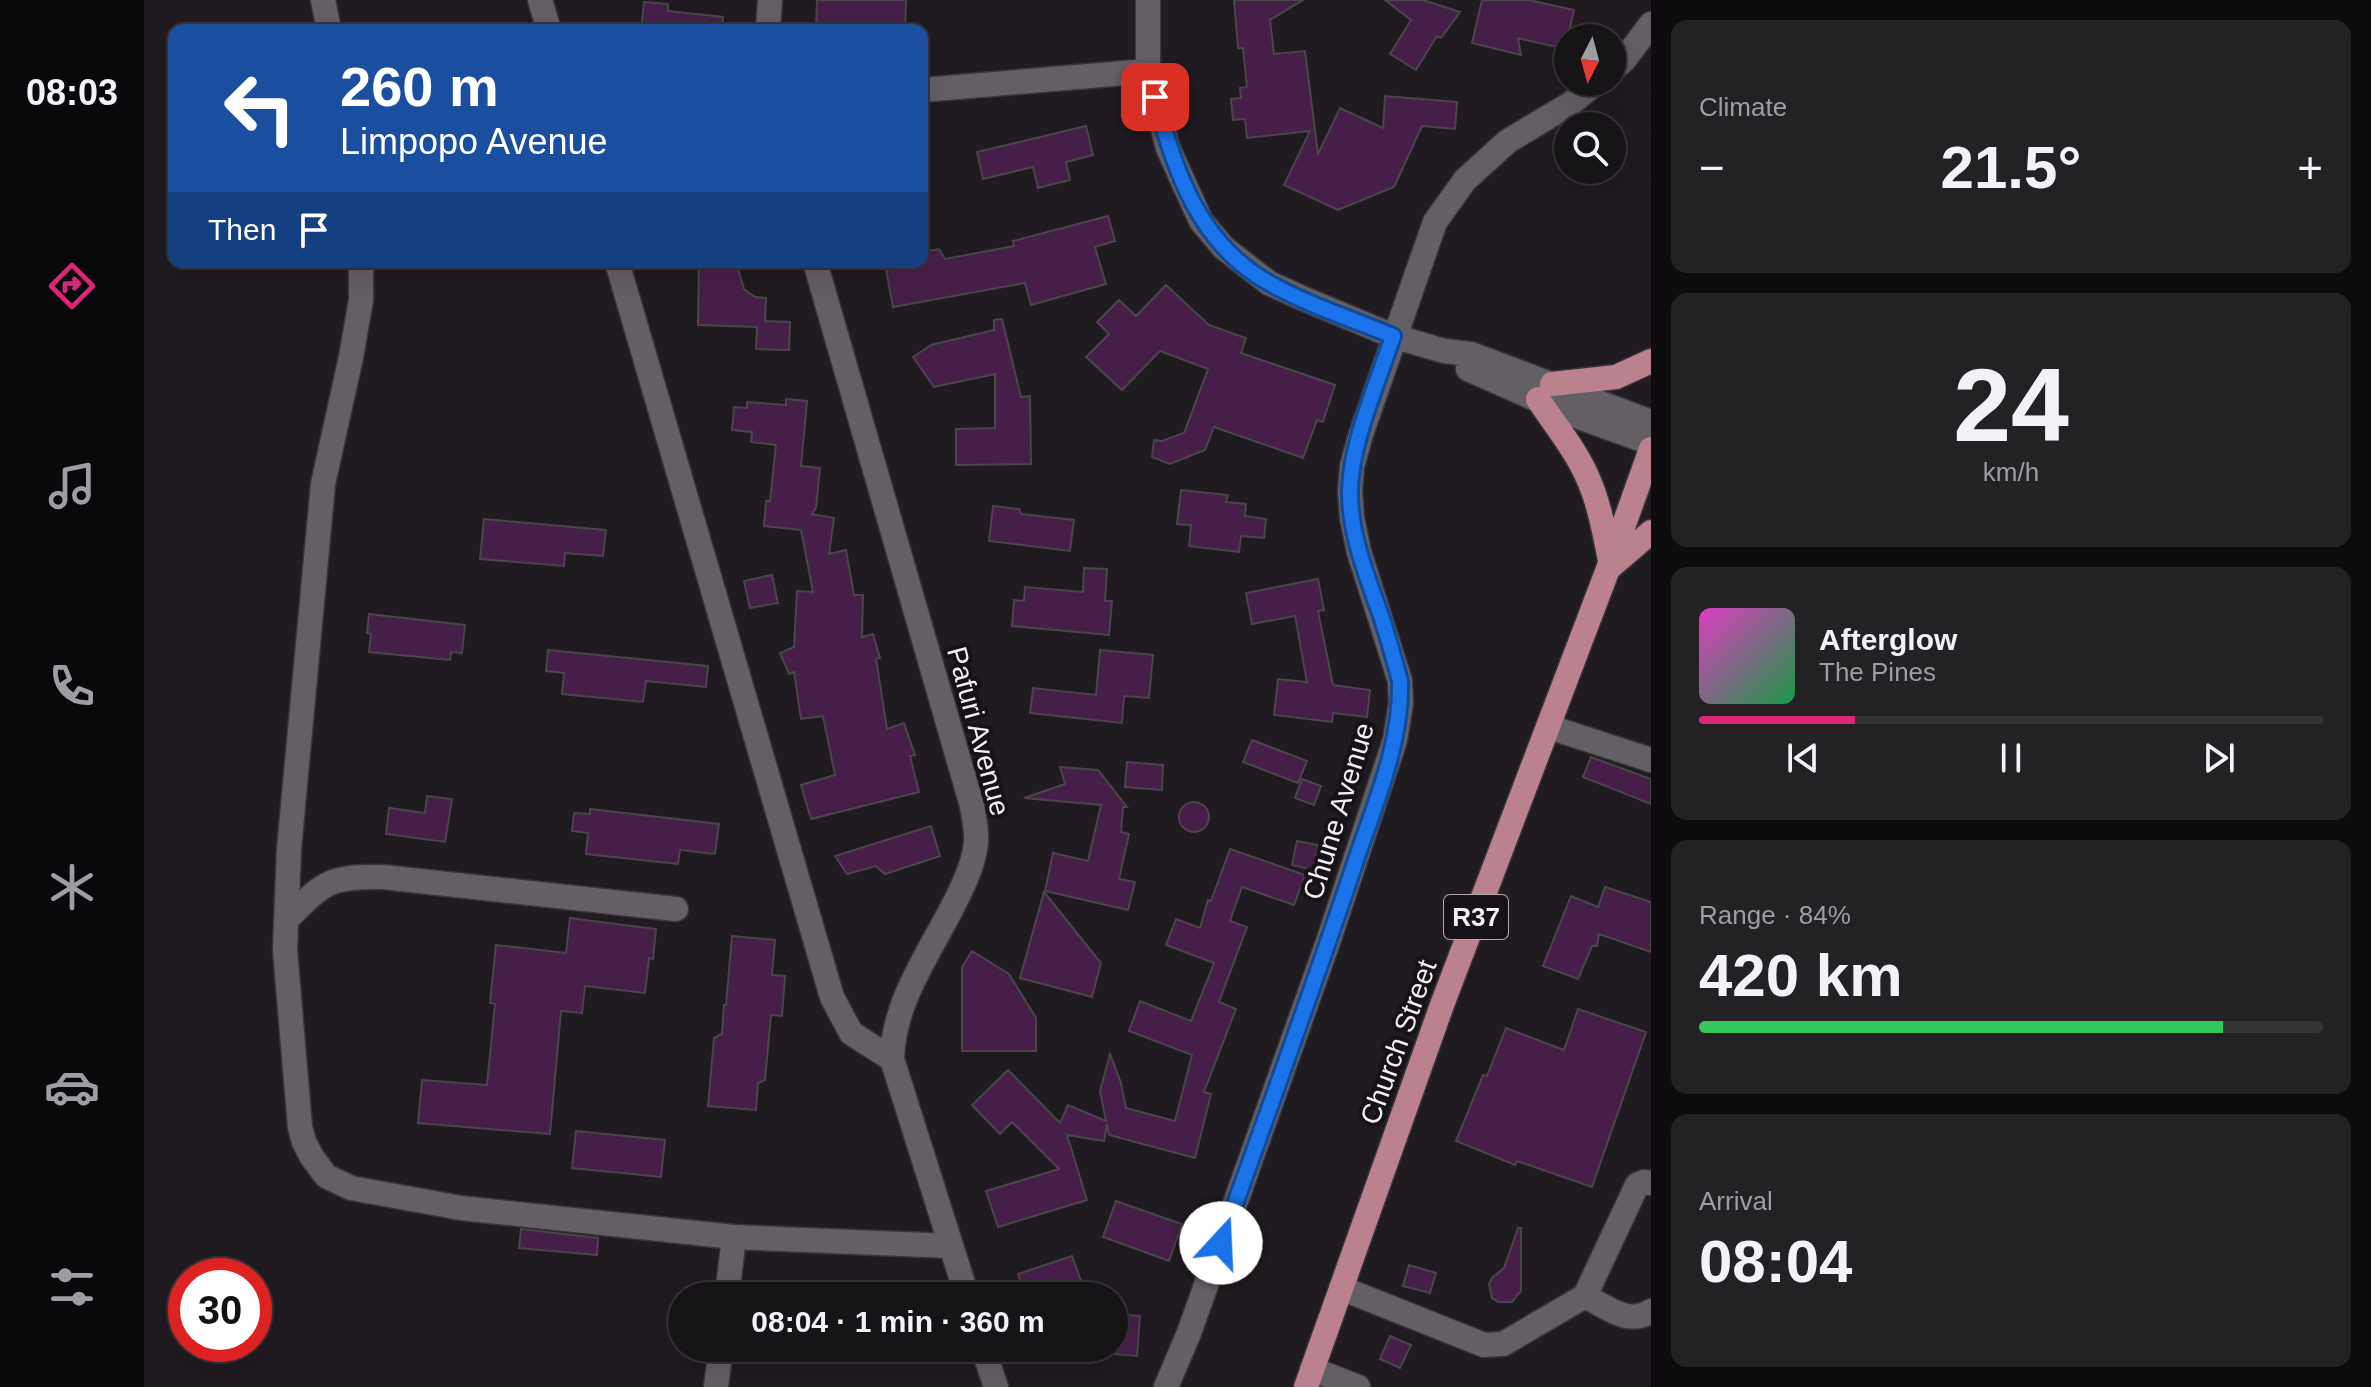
<!DOCTYPE html>
<meta charset="utf-8">
<style>
:root{--surface:#171418;--page:#242125;--text:#f1f3f6;--muted:#9e9ea2;--line:#363337;--accent:#db2777}
body{margin:0;font-family:Arial,sans-serif;background:var(--page);color:var(--text);height:100vh;display:flex;flex-direction:column;font-size:30px;white-space:nowrap}
*{box-sizing:border-box;margin:0}
p{font-size:26px;color:var(--muted)}
.icon{flex:none;width:44px;height:44px;fill:none;stroke:currentColor;stroke-width:2;stroke-linecap:round;stroke-linejoin:round}
.map{position:relative;flex:1;overflow:hidden}
.details{display:flex;flex-direction:column;gap:20px;padding:20px;background:#0d0b0d;width:720px}
.details>*{flex:none}
.hud{position:absolute;left:24px;top:24px;width:760px;height:244px;border-radius:16px;box-shadow:0 8px 32px #0002,0 0 0 2px var(--line);background:#1a4fa0;color:#fff;overflow:hidden}
.needle{width:52px;rotate:186deg}
.buttons{position:absolute;left:1410px;top:24px;display:grid;gap:16px}
.buttons a{display:grid;place-items:center;width:72px;height:72px;border-radius:50%;background:var(--surface);box-shadow:0 8px 32px #0002,0 0 0 2px var(--line);font-size:40px}
.speed{position:absolute;left:24px;top:1258px;display:flex;gap:16px;font-size:40px;font-weight:700;text-align:center}
.speed>*{display:grid;place-content:center;width:104px;height:104px;border-radius:50%;background:var(--surface);box-shadow:0 8px 32px #0002,0 0 0 2px var(--line);line-height:1}
.speed .limit{border:12px solid #d22;background:#fff;color:#111}
.pin{position:absolute;display:grid;place-items:center;width:68px;height:68px;color:#fff;margin:-34px;border-radius:16px;box-shadow:0 4px 12px #0006}
.me{position:absolute;width:88px;margin:-44px;rotate:20deg;stroke-linejoin:round;filter:drop-shadow(0 0 6px #0008)}
.turn{display:flex;align-items:center;gap:28px;height:168px;padding:0 40px;font-size:36px}
.turn .icon{width:104px;height:104px;stroke-width:2.5}
.turn b{display:block;font-size:56px;line-height:68px}
.then{display:flex;align-items:center;height:76px;padding:0 40px;background:#0003;gap:16px;font-size:30px}
.big{font-size:60px;font-weight:700;line-height:1.1}
.details .tile{flex:1;display:flex;flex-direction:column;justify-content:center;gap:12px;min-width:0;padding:0 28px;border-radius:16px;background:var(--page)}
.details .dial{align-items:center;gap:0}
.dial b{font-size:104px;line-height:1}
.song{display:flex;align-items:center;gap:24px}
.cover{width:96px;height:96px;border-radius:12px;background:linear-gradient(135deg,hsl(310 70% 55%),hsl(140 70% 35%))}
.played{height:8px;border-radius:4px;background:linear-gradient(90deg,var(--accent) 25%,var(--line) 25%)}
.keys{display:flex;justify-content:space-around;direction:ltr}
.heat{display:flex;justify-content:space-between;align-items:center;font-size:44px;direction:ltr}
.charge{height:12px;border-radius:6px;background:linear-gradient(90deg,#34c759 84%,var(--line) 0)}
.trip{position:absolute;left:524px;top:1282px;width:460px;height:80px;border-radius:40px;background:var(--surface);box-shadow:0 8px 32px #0002,0 0 0 2px var(--line);font-weight:700;line-height:80px;text-align:center}
main{display:flex;flex:1;min-height:0}
.menu{display:flex;flex-direction:column;width:144px;justify-content:space-around;align-items:center;background:#09080a;color:var(--muted)}
.menu .icon{width:56px;height:56px}
.menu .active{color:var(--accent)}
.menu b{font-size:36px;color:var(--text)}
.map>svg:first-child{display:block}
</style>
<main>
<nav class="menu">
<b>08:03</b>
<svg class="icon active" aria-label="directions" viewBox="0 0 24 24"><path d="M12 3l9 9-9 9-9-9zM9 14v-3h6M13 9l2 2-2 2"/></svg>
<svg class="icon" aria-label="music" viewBox="0 0 24 24"><path d="M9 18V5l10-2v13"/><circle cx="6" cy="18" r="3"/><circle cx="16" cy="16" r="3"/></svg>
<svg class="icon" aria-label="phone" viewBox="0 0 24 24"><path d="M5 4h4l2 5-3 2q2 4 5 5l2-3 5 2v4C11 20 4 13 5 4z"/></svg>
<svg class="icon" aria-label="climate" viewBox="0 0 24 24"><path d="M12 3v18M4 7l16 10M4 17L20 7"/></svg>
<svg class="icon" aria-label="car" viewBox="0 0 24 24"><path d="M5 17H2v-5l4-1 3-4h7l3 4 3 1v5h-3M9 17h6M6 11h13"/><circle cx="7" cy="17" r="2"/><circle cx="17" cy="17" r="2"/></svg>
<svg class="icon" aria-label="filters" viewBox="0 0 24 24"><path d="M4 7h16M4 17h16"/><circle cx="9" cy="7" r="2"/><circle cx="15" cy="17" r="2"/></svg>
</nav>
<div class="map">
<svg width="1507" height="1387" viewBox="0 0 1507 1387">
<rect width="100%" height="100%" fill="#1f1b20"/>
<path fill="#461f48" stroke="#4a454a" stroke-width="2" d="M673,0H762L761,30L672,29Z
M1090,0H1159L1126,20L1130,54L1161,51L1174,154L1196,108L1239,128L1241,96L1313,102L1311,129L1278,126L1250,187L1194,210L1140,185L1166,131L1103,138L1101,119L1089,120L1087,99L1097,98L1096,88L1103,87L1099,48H1094Z
M1241,0H1279L1316,12L1297,38L1293,36L1272,70L1246,54L1267,20Z
M1338,0H1385L1430,10L1421,49L1374,38L1377,55L1328,43Z
M500,2L524,4V11L579,17L578,30H497Z
M942,126L949,155L922,162L926,180L894,188L889,167L839,179L833,152Z
M964,216L971,241L951,247L962,284L887,305L881,283L749,307L742,269L762,265V262H778V252L795,249L801,259L870,246L869,241Z
M555,262H592L600,289L611,297L622,298L621,321L646,322L645,350L612,349L613,327L554,325Z
M1022,285L1065,325L1102,338L1097,353L1191,385L1179,422L1173,420L1159,458L1070,427L1061,450L1026,464L1008,457L1010,440L1018,441L1040,433L1064,369L1016,351L978,390L942,357L965,334L953,322L975,300L992,316Z
M858,319L877,397L886,396L887,464L812,465V429L851,428V374L790,387L769,357L787,345L850,330V320Z
M642,399L663,401L657,466L676,468L672,508L668,514L690,518L685,554L702,550L710,595H719L718,637L729,634L736,658L732,659L743,729L760,723L771,755L766,756L775,792L667,819L657,785L691,775L679,716L657,719L650,672L645,674L636,653L650,647L653,591L669,592L657,530L620,526L622,501H626L632,445L607,442L608,432L588,430L590,407L603,408V402L642,405Z
M1037,490L1084,495L1082,502L1102,504L1101,516L1122,519L1120,538L1097,536L1095,552L1045,546L1047,525L1033,524Z
M849,506L875,509L877,514L930,520L926,551L845,541Z
M340,519L462,530L459,556L421,553L420,566L336,559Z
M940,568L963,569L961,601H968L965,635L868,626L870,600L880,601L881,587L939,592Z
M628,575L634,603L606,608L600,581Z
M1174,579L1180,610L1174,611L1189,685L1226,690L1223,717L1189,713L1188,722L1130,715L1134,679L1163,682L1151,616L1108,624L1102,593Z
M225,614L321,625L318,653L307,652L306,660L225,652L227,634L223,633Z
M404,650L564,666L562,687L502,681L499,702L418,694L420,673L402,671Z
M956,650L1009,655L1005,698L980,696L978,723L886,713L889,688L952,695Z
M1108,740L1163,761L1154,783L1099,762Z
M1447,757L1507,779V804L1439,777Z
M983,762L1019,765L1018,790L981,787Z
M916,767L954,770L983,807H979L977,832L985,834L975,879L991,882L984,910L901,891L909,853L944,861L957,805L880,798L921,784Z
M1158,779L1177,786L1170,805L1151,798Z
M283,796L308,799L301,842L242,834L245,808L281,813Z
M1035 817a15 15 0 1 1 30 0a15 15 0 1 1-30 0Z
M446,809L575,824L571,854L536,850L534,864L442,854L444,833L428,831L430,813L446,814Z
M787,826L796,856L741,874L732,866L703,874L691,856Z
M1153,841L1174,845L1169,870L1148,865Z
M1086,849L1161,875L1150,905L1098,887L1086,921L1103,927L1075,1002L1092,1009L1060,1092L1067,1094L1051,1158L965,1135L963,1124L960,1141L923,1135L943,1200L854,1227L842,1191L915,1169L868,1122L856,1134L828,1105L864,1070L916,1123L924,1105L962,1121L956,1091L966,1054L977,1083L982,1108L1031,1121L1048,1055L985,1031L996,1001L1047,1021L1070,963L1022,945L1032,919L1056,928L1064,900L1067,901Z
M1461,887L1507,902V952L1455,934L1453,946H1448L1434,979L1399,966L1427,896L1454,907Z
M900,892L957,963L948,997L876,978Z
M426,918L512,929L509,959L505,958L501,993L441,986L438,1013L417,1011L406,1134L274,1123L278,1080L343,1085L351,1004L346,1003L352,945L422,953Z
M588,936L631,940L628,975L641,976L638,1016L627,1015L621,1080L614,1083L612,1110L564,1106L570,1038L578,1034L580,1005H582Z
M828,951L865,974L892,1018V1051H818V967Z
M1434,1009L1502,1032L1448,1187L1373,1161L1371,1165L1312,1141L1339,1075L1343,1076L1362,1028L1420,1050Z
M432,1131L521,1140L517,1177L428,1168Z
M972,1201L1038,1224L1025,1261L959,1237Z
M1374,1228H1377V1291L1368,1302H1354L1348,1298L1345,1284L1348,1278L1360,1268Z
M377,1229L454,1238L453,1255L375,1248Z
M928,1256L937,1281L894,1296H882L874,1274Z
M1265,1265L1292,1273L1286,1293L1259,1286Z
M970,1314L996,1316L993,1356L970,1354Z
M1246,1336L1267,1345L1256,1368L1236,1359Z"/>
<g fill="none" stroke-linecap="round" stroke-linejoin="round">
<defs>
<path id="minor" d="M179,0L185,30
M396,0L405,30
M1004,0V71L1024,148L1057,221L1080,248L1125,283L1158,298L1249,336L1300,351L1327,354L1507,422
M624,30L626,0
M1468,70L1480,60L1507,24
M778,90L1004,71
M217,262V300L207,357L179,484L145,849L141,950L156,1127L160,1142L168,1157L182,1176L207,1188L317,1208L590,1237L807,1246
M473,262L688,997L707,1033L748,1059
M671,262L828,806C830,818 833,830 832,842C830,863 821,882 812,900C787,951 749,1001 748,1059L823,1296
M1324,369L1421,412L1507,443
M1405,727L1507,760
M142,920C180,883 183,876 239,877L532,909
M1197,1288L1340,1345L1359,1344L1441,1296L1493,1185L1500,1182L1507,1183
M583,1296L590,1237
M1441,1296C1463,1307 1484,1326 1507,1311
M839,1348L852,1387
M1168,1369L1214,1387
M572,1387L577,1348
M1022,1387L1045,1333L1184,942L1251,740L1257,703L1256,681L1215,552L1208,518L1206,491L1208,466L1217,434L1291,222L1321,180L1364,141L1426,104L1453,82"/>
<path id="major" d="M1408,384L1472,377L1507,361
M1394,399C1410,424 1430,447 1442,474C1455,501 1460,531 1466,560
M1464,569L1507,532
M1162,1387L1298,1005L1464,569L1507,449"/>
</defs>
<use href="#minor" stroke="#383539" stroke-width="27"/>
<use href="#major" stroke="#383539" stroke-width="27"/>
<use href="#minor" stroke="#645f65" stroke-width="24"/>
<use href="#major" stroke="#bb818e" stroke-width="24"/>
</g>
<g fill="none" stroke-linecap="round" stroke-linejoin="round">
<defs>
<path id="route" d="M1011,97C1030,170 1055,244 1125,283C1164,305 1208,319 1249,336C1234,382 1207,442 1206,490C1205,533 1223,576 1237,616C1244,637 1250,659 1256,681C1258,745 1229,808 1209,869C1167,994 1122,1118 1077,1243"/>
</defs>
<use href="#route" stroke="#114b97" stroke-width="20"/>
<use href="#route" stroke="#1a73e8" stroke-width="14"/>
</g>
<g text-anchor="middle" stroke-width="8" stroke-linejoin="round" paint-order="stroke">
<rect fill="#161217" stroke="#b0adb1" stroke-width="2" x="1300" y="895" width="64" height="44" rx="6"/>
<g font-size="26" font-weight="bold" fill="#f2eff3">
<text x="1332" y="926">R37</text>
</g>
<g font-size="28" fill="#f2eff3" stroke="#161217">
<text transform="translate(835 731) rotate(75)" y="10">Pafuri Avenue</text>
<text transform="translate(1194 811) rotate(-73)" y="10">Chune Avenue</text>
<text transform="translate(1254 1042) rotate(-70)" y="10">Church Street</text>
</g>
</g>
</svg>
<div class="buttons">
<a><svg class="needle" viewBox="-14 -14 28 28"><path d="M0-13l5 13h-10z" fill="#e53935"/><path d="M0 13l5-13h-10z" fill="#9e9ea2"/></svg></a>
<a><svg class="icon" aria-label="search" viewBox="0 0 24 24"><circle cx="10" cy="10" r="6"/><path d="M15 15l6 6"/></svg></a>
</div>
<div class="speed"><div class="limit">30</div></div>
<div class="pin" style="left:1011px;top:97px;background:#d93025"><svg class="icon" aria-label="arrive" viewBox="0 0 24 24"><path d="M6 21V4h12l-3 4 3 4H6"/></svg></div>
<svg class="me" style="left:1077px;top:1243px" viewBox="-20 -20 40 40"><circle r="19" fill="#fff"/><path d="M0-13L10 11 0 6-10 11z" fill="#1a73e8"/></svg>
<div class="trip">08:04 · 1 min · 360 m</div>
<div class="hud">
<div class="turn"><svg class="icon" aria-label="left" viewBox="0 0 24 24"><path d="M17 20v-9H6M10 6l-5 5 5 5"/></svg><div><b>260 m</b>Limpopo Avenue</div></div>
<div class="then">Then<svg class="icon" aria-label="arrive" viewBox="0 0 24 24"><path d="M6 21V4h12l-3 4 3 4H6"/></svg></div>
</div>
</div>
<section class="details">
<div class="tile"><p>Climate</p>
<div class="heat"><a>−</a><b class="big">21.5°</b><a>+</a></div>
</div>
<div class="tile dial"><b>24</b><p>km/h</p></div>
<div class="tile">
<div class="song"><i class="cover"></i><div><b>Afterglow</b><p>The Pines</p></div></div>
<div class="played"></div>
<div class="keys"><svg class="icon" aria-label="previous" viewBox="0 0 24 24"><path d="M18 5L8 12l10 7zM5 5v14"/></svg><svg class="icon" aria-label="pause" viewBox="0 0 24 24"><path d="M8 5v14M16 5v14"/></svg><svg class="icon" aria-label="next" viewBox="0 0 24 24"><path d="M6 5l10 7-10 7zM19 5v14"/></svg></div>
</div>
<div class="tile"><p>Range · 84%</p><b class="big">420 km</b><div class="charge"></div></div>
<div class="tile"><p>Arrival</p><b class="big">08:04</b></div>
</section>
</main>
